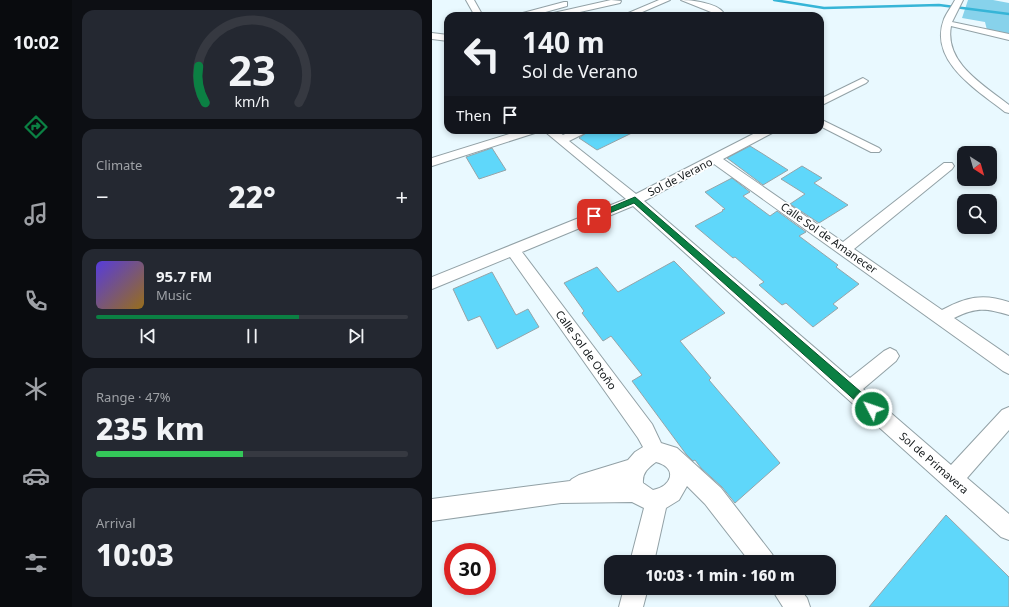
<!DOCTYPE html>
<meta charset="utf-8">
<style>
:root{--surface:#171b24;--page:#242831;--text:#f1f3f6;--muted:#9ea1a6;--line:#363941;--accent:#0b8043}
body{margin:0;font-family:"Noto Sans",sans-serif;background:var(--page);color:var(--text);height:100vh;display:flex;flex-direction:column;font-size:15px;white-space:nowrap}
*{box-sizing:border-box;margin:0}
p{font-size:13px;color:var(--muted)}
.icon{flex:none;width:22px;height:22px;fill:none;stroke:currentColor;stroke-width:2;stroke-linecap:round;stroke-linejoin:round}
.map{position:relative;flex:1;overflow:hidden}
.side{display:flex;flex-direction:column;gap:10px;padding:10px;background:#0d0f14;width:360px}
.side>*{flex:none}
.guide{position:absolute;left:12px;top:12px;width:380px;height:122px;border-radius:12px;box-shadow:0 2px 6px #0003;background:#171b24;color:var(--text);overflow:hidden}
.needle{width:26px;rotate:143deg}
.controls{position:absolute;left:525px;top:146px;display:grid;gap:8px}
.controls a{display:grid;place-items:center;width:40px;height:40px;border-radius:8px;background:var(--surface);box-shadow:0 2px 6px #0003;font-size:20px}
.speed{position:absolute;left:12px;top:543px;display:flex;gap:8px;font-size:20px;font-weight:700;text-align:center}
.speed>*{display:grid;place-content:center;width:52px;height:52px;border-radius:50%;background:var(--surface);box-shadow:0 2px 6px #0003;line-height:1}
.speed .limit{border:6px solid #d22;background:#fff;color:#111}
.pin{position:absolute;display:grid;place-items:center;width:34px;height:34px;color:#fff;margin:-17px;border-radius:8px;box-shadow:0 2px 6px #0006}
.me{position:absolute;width:44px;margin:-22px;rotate:311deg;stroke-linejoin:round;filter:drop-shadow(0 0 3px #0008)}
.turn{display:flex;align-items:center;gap:14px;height:84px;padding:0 12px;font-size:18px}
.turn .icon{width:52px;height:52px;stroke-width:2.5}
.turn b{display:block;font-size:28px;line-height:34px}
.then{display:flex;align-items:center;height:38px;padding:0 12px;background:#0003;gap:8px;font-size:15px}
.big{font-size:30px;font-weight:800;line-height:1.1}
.side .card{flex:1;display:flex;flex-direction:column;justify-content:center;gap:6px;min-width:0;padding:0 14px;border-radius:12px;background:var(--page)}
.side .dial{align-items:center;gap:0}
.dial svg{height:104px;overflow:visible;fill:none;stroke:var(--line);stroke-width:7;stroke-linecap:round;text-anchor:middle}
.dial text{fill:var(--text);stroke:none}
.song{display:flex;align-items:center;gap:12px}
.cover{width:48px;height:48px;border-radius:6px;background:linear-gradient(135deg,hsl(250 70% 55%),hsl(40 70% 35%))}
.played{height:4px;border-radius:2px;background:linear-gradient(90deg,var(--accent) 65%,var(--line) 65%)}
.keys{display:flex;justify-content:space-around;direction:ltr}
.heat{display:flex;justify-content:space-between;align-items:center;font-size:22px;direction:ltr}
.charge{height:6px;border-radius:3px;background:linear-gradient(90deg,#34c759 47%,var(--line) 0)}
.trip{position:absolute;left:172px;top:555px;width:232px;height:40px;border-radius:12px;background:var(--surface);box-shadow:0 2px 6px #0003;font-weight:800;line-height:40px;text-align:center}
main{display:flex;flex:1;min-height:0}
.tab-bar{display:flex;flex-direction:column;width:72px;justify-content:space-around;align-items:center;background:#090b0e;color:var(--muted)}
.tab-bar .icon{width:28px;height:28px}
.tab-bar .current{color:var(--accent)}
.tab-bar b{font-size:18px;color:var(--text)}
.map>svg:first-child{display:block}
</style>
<main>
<nav class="tab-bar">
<b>10:02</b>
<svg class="icon current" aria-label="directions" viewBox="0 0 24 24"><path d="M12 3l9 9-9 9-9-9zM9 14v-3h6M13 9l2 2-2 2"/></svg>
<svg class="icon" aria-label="music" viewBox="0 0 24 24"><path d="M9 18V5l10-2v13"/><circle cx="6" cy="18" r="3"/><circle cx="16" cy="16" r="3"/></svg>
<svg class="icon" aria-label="phone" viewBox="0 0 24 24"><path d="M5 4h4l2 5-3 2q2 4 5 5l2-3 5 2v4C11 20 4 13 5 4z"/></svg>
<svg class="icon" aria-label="climate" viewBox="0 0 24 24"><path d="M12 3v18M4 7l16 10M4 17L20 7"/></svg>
<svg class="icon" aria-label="car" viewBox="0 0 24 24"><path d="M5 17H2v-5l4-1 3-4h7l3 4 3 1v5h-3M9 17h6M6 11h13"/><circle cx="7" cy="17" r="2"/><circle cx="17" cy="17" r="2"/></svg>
<svg class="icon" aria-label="filters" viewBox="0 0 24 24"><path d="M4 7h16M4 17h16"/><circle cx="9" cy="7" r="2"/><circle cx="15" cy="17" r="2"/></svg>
</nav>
<section class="side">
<div class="card dial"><svg viewBox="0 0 100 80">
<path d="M14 69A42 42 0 1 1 86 69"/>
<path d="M14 69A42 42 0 0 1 9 41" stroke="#0b8043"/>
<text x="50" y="56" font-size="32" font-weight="700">23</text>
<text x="50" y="72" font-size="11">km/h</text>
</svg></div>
<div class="card"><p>Climate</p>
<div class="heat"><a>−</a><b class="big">22°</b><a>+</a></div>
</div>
<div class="card">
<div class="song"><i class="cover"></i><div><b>95.7 FM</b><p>Music</p></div></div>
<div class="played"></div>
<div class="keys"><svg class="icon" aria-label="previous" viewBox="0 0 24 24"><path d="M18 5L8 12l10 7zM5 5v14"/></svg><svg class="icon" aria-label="pause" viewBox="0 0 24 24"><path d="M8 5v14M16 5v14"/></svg><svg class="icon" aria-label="next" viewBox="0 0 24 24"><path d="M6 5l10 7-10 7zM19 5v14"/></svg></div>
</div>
<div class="card"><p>Range · 47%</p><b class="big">235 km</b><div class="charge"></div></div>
<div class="card"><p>Arrival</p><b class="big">10:03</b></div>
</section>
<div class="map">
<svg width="577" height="607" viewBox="0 0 577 607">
<rect width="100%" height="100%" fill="#e9f9ff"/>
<path fill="#87d2eb" d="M536,0H561L577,3V35L555,30L553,22L530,18Z"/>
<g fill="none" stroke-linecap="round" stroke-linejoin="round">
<path stroke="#36b5d7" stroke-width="2.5" d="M342,0L392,8L507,5L577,14"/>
</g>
<path fill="#5fd7fa" stroke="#95a4a9" d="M158,130H206L165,150L147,138Z
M318,146L331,154L356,170L331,185L295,158Z
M60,148L74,170L47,179L34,157Z
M370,166L390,178L382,183L416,205L387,223L358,204L373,194L349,179Z
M300,178L318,192L311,196L338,216L345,211L374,232L367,236L406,265L404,267L427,284L401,304L406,308L381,327L354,303L350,305L327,285L332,282L303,257L301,258L263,226L291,211L290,210L293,209L273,192Z
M242,261L293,313L248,341L279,378L277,380L348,463L303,503L290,487L269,468L263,460L261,461L254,454L200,381L210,375L179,336L171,341L150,313L152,311L132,283L165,267L186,292Z
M60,272L84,315L96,309L107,327L65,349L48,316L36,321L21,289Z
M514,515L577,577V607H437Z"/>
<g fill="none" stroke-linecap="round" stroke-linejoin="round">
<defs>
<path id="street" d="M34,0H42L51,16H43Z
M179,0L189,1L188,3L130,16H116L117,14Z
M227,0H238L201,16H195L194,14Z
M249,0C260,0 284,3 291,12L290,14H284Z
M523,0H531L520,22L577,34V40L519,26C512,63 552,85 577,105V113L573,112C545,90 496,61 512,19C515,12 520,6 523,0Z
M132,2H135V6L99,16H86L87,14Z
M0,33L16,35V41L0,39Z
M431,78L436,81L434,83L388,106V99Z
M388,119L447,148L449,150L447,152H439L388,126Z
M90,130H108L106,132L0,166V158Z
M111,130H124L131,135L142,130H157L155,132L137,141L204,194L329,130H344L342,132L291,159L411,242L512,163H520L522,166L520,169L422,249L510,310C534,297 551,293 577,302V315C554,308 544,307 522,318L577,356V374L571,371L282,164L212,201L418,378L452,351L458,348L464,351L467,356L464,361L431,389L519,465L570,410L577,407V430L535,478L577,514V540L569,537L201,206L90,252L220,424L229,443L245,448L289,488L340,554L344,562H318L273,504L255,486L247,500L234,508L222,562H198L212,508L200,502L129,503L0,521V499L138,481L140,479L147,475L196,460L203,452L211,447L206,438L78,257L0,289V277L194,199ZM224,462C247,468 239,487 221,490L211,483C210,473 216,468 224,462Z
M192,588H216L211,607H187Z
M340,588H367L375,598L378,607H351L344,596Z"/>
</defs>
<use href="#street" stroke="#92a1a6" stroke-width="2"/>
<use href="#street" fill="#fff" fill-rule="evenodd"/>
</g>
<path fill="#0b8043" stroke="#07532c" d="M203,197L444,405L446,409L444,412L440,414L436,412L202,203L165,218H160L159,216L160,215Z"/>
<g text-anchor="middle" stroke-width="3.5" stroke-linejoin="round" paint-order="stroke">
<g font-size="11" fill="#111618" stroke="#fff">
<text transform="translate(248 177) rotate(-27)" y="4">Sol de Verano</text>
<text transform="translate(397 238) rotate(35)" y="4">Calle Sol de Amanecer</text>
<text transform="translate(154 350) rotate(54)" y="4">Calle Sol de Otoño</text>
<text transform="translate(502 463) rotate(41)" y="4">Sol de Primavera</text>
</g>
</g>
</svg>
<div class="controls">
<a><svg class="needle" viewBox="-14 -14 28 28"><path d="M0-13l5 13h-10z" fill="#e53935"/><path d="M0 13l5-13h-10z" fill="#9ea1a6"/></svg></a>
<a><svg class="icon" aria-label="search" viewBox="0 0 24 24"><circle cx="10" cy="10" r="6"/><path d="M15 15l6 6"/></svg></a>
</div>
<div class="speed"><div class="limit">30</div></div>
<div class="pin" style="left:162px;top:216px;background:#d93025"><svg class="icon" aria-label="arrive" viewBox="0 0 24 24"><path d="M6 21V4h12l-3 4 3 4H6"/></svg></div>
<svg class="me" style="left:440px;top:409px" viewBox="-20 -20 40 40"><circle r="17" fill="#0b8043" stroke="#fff" stroke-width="3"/><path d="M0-11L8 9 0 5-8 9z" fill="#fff"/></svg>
<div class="trip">10:03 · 1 min · 160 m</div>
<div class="guide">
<div class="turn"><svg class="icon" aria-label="left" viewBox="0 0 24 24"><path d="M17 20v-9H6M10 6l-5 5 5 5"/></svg><div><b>140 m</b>Sol de Verano</div></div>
<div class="then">Then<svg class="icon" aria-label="arrive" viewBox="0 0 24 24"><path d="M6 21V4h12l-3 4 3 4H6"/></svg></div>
</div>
</div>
</main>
